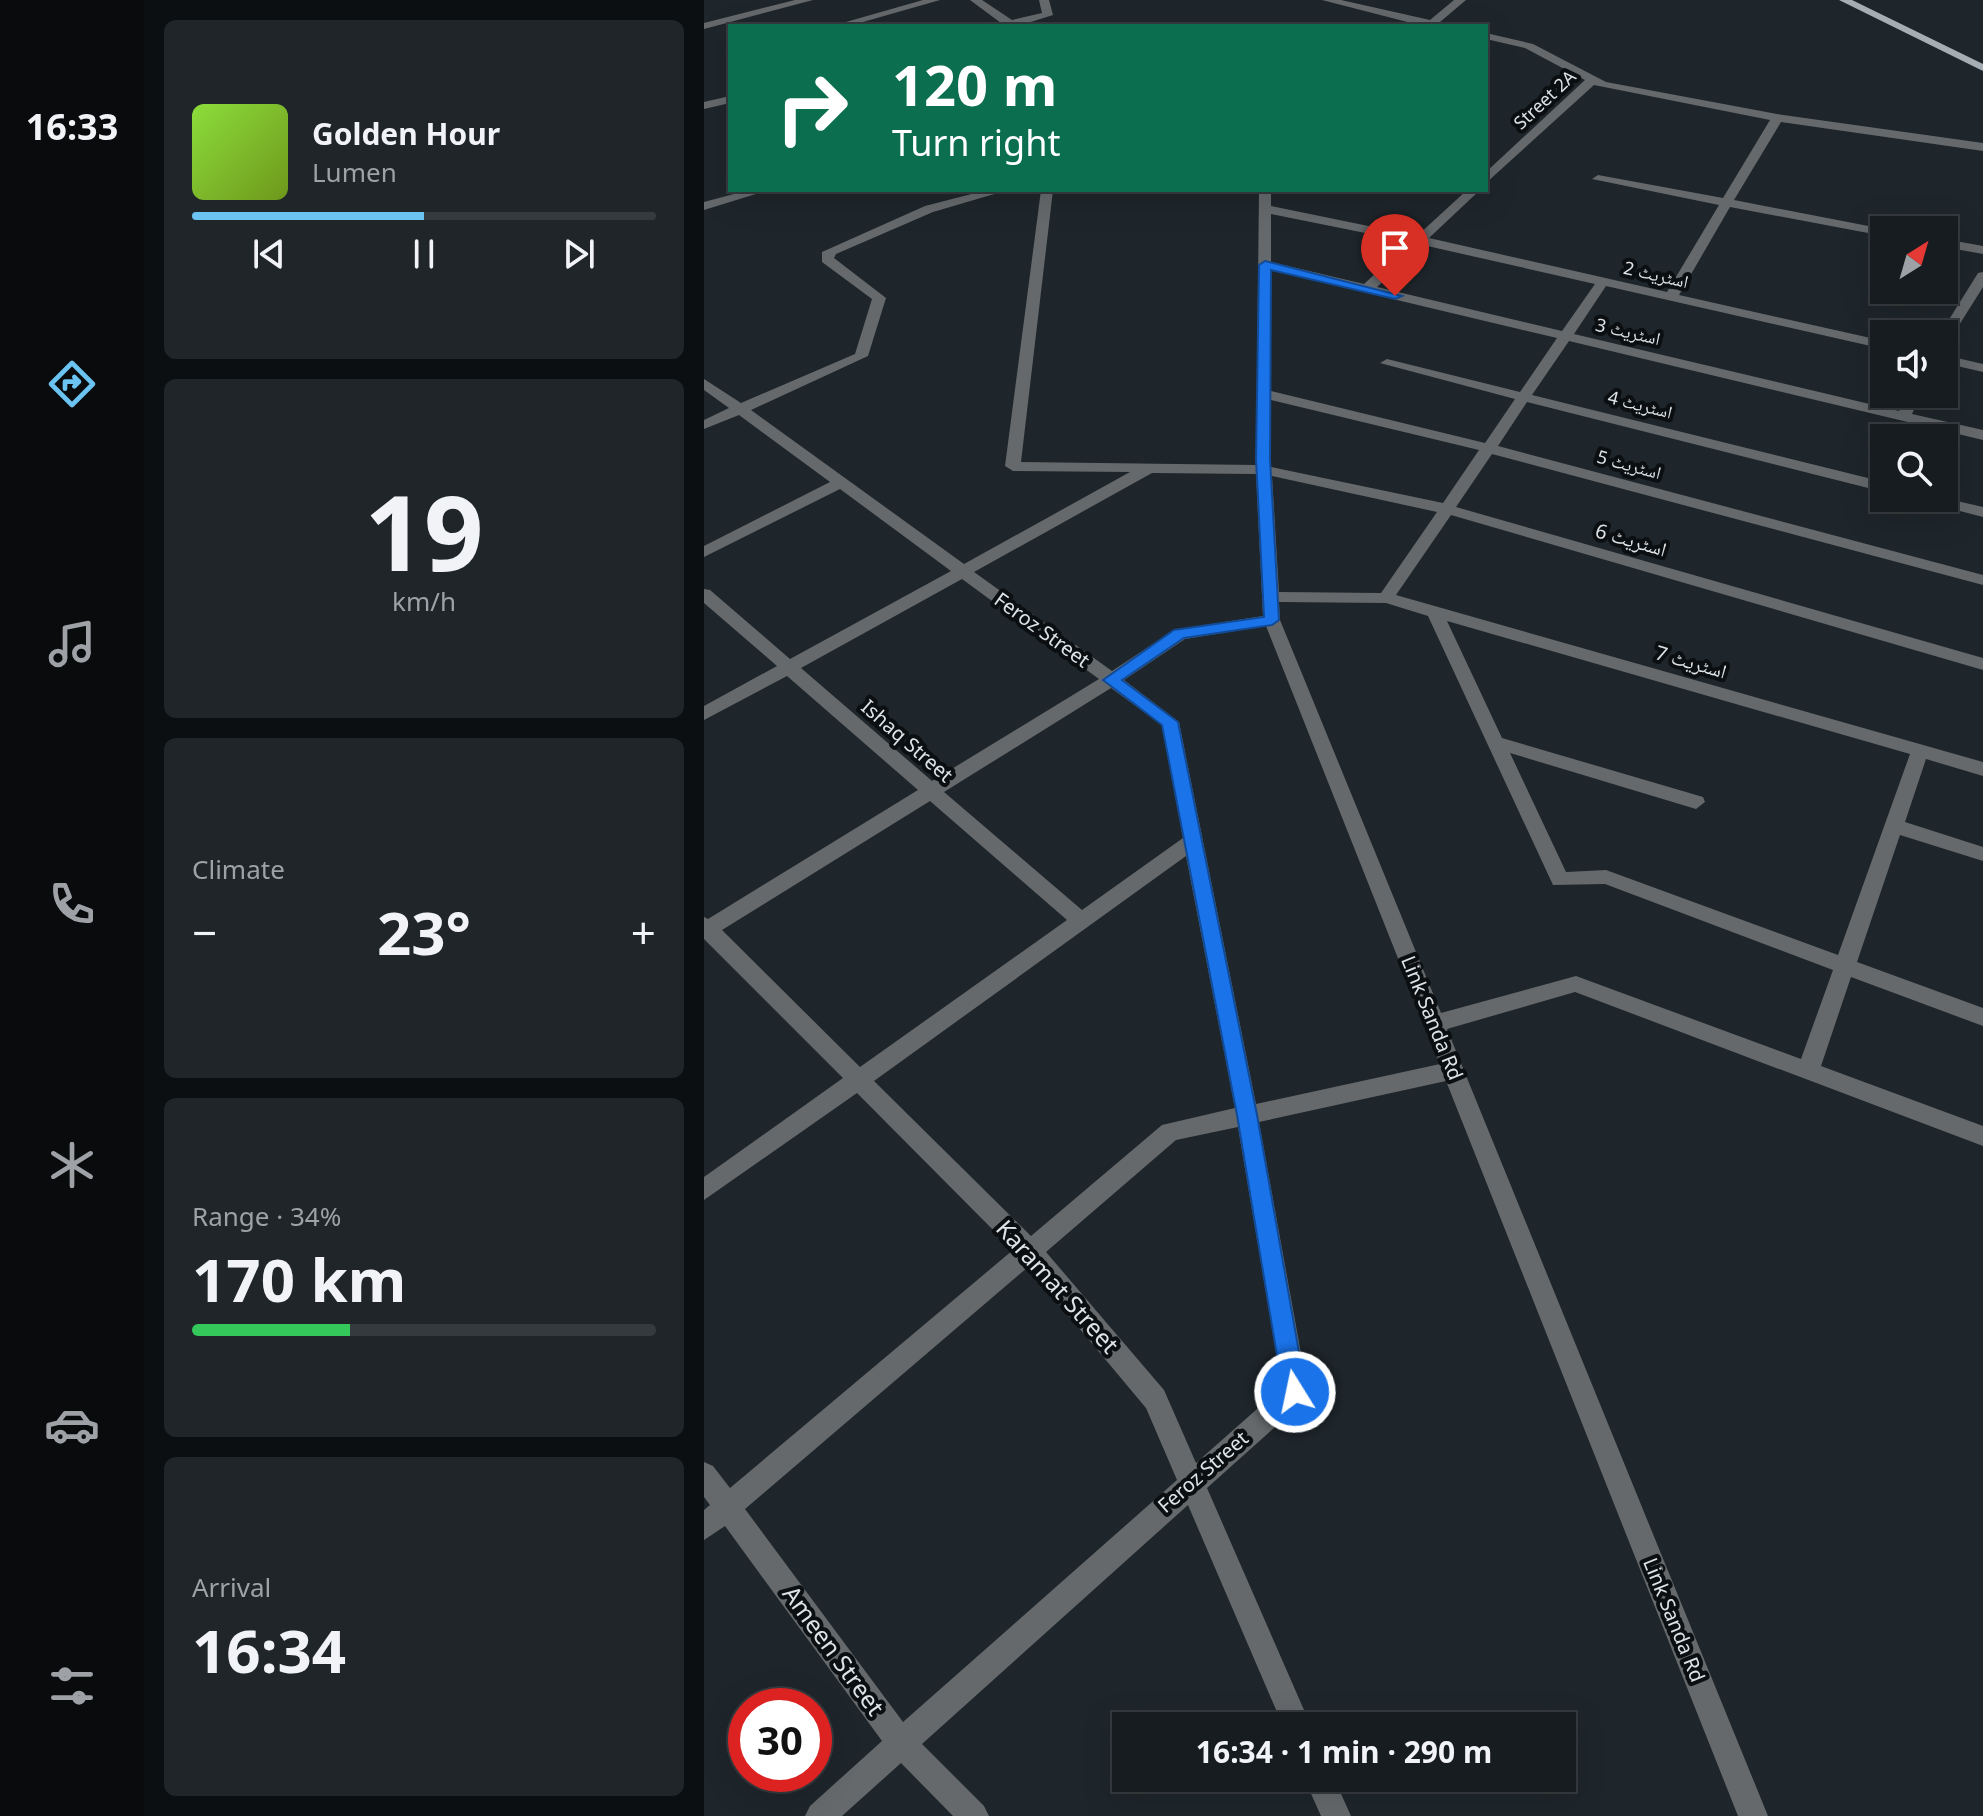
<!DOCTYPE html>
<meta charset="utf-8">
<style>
:root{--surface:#161c20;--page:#1f2529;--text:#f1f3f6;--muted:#9ea1a5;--line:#353a3e;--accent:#6ac3f1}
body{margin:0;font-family:"Noto Sans","Noto Naskh Arabic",sans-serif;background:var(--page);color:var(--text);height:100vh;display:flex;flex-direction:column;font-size:30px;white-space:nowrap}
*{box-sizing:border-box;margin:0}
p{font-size:26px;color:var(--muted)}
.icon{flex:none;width:44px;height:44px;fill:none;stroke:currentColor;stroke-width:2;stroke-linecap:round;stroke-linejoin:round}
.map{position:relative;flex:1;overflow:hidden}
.panel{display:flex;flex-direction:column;gap:20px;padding:20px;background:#0c0f12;width:560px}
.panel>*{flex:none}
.top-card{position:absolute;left:24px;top:24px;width:760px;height:168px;border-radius:0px;box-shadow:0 8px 32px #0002,0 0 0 2px var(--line);background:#0b6e4f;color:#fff;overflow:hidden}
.needle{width:52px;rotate:37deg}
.controls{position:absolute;left:1166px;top:216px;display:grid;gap:16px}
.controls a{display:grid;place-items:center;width:88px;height:88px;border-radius:0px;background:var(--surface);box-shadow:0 8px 32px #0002,0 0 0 2px var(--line);font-size:40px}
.speed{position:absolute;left:24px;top:1688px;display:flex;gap:16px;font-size:40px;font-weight:700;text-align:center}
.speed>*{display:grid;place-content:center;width:104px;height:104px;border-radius:50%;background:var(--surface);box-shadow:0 8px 32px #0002,0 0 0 2px var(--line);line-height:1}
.speed .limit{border:12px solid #d22;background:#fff;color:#111}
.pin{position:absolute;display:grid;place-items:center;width:68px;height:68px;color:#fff;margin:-82px -34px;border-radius:50% 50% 50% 0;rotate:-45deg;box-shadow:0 0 8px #0007}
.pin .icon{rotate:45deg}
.me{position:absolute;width:88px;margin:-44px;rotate:350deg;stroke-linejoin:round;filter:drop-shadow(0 0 6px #0008)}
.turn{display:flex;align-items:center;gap:28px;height:168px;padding:0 32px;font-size:36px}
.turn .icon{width:104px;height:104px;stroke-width:2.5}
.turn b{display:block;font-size:56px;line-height:68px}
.big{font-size:60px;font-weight:700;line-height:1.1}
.panel .card{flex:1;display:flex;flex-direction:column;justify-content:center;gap:12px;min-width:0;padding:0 28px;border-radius:12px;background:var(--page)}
.panel .dial{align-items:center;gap:0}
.dial b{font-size:104px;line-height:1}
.song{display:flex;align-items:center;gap:24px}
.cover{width:96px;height:96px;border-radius:12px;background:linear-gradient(135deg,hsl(90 70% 55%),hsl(80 70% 35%))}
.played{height:8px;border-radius:4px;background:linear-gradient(90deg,var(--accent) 50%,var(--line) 50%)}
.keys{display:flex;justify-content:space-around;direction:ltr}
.heat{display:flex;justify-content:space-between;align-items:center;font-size:44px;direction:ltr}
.charge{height:12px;border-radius:6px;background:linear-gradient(90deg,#34c759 34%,var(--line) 0)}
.trip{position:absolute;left:408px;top:1712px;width:464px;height:80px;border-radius:0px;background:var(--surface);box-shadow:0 8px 32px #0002,0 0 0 2px var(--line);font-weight:700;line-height:80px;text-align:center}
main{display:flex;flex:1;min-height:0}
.menu{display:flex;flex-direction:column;width:144px;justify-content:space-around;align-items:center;background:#090b0d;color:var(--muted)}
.menu .icon{width:56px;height:56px}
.menu .selected{color:var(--accent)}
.menu b{font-size:36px;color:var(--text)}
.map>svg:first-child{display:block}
</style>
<main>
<nav class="menu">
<b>16:33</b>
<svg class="icon selected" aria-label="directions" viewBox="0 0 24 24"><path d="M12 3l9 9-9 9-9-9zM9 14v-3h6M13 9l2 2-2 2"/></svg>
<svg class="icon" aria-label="music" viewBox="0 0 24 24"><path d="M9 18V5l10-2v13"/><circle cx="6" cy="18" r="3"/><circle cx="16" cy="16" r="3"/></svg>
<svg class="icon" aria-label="phone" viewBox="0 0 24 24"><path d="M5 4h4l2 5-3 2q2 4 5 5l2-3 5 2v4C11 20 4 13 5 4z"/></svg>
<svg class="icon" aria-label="climate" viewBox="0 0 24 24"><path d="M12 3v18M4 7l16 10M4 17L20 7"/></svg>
<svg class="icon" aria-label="car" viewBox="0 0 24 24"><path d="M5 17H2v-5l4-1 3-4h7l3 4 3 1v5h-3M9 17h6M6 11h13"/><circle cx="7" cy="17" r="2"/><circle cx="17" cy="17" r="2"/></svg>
<svg class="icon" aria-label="filters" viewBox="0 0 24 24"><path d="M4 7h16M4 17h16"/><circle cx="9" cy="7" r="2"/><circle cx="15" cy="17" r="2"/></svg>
</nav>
<section class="panel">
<div class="card">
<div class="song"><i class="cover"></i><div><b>Golden Hour</b><p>Lumen</p></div></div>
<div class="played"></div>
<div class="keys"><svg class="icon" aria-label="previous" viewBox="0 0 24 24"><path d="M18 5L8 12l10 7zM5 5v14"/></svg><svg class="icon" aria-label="pause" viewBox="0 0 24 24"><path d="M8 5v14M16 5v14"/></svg><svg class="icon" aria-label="next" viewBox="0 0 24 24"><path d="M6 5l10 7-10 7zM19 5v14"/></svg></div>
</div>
<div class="card dial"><b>19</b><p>km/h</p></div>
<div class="card"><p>Climate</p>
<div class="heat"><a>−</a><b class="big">23°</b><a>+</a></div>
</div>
<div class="card"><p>Range · 34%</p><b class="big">170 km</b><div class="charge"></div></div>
<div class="card"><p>Arrival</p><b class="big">16:34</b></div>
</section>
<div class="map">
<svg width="1279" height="1816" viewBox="0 0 1279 1816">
<rect width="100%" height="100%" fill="#1e262b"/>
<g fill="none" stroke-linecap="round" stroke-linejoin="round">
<path fill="#65696c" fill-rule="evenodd" d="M91,0H109L0,29V23Z
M219,0H236L145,26H128Z
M266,0H278L308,20L338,13L335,0H345L349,15L314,26H301Z
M618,0H637L726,20L750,0H762L736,22L745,26H719Z
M782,33L829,44L902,82L1073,114L1279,143V151L1077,122L1030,200L1185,230H1180V236L1026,207L975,295L1180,341V349L902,286L870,334L1195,411L1203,394H1217L1208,414L1279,430V440L865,341L828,395L1180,482V492L823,402L794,446L1279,575V585L788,454L752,507L1279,658V670L747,515L692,595L1279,762V776L1222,759L1201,822L1279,847V861L1196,835L1153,962L1279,1008V1026L1147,977L1117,1066L1279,1126V1146L871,992L743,1029L1064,1816H1034L742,1081L555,1122L604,1392L600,1401L503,1488L607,1726H579L484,1505L218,1744L280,1806L285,1816H249L197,1763L138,1816H101L106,1806L178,1741L21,1526L0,1540V1510L6,1505L0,1497V1462L9,1466L26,1488L309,1250L153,1093L0,1200V1177L139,1078L0,939V917L4,919L214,790L83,676L0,720V706L73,666L0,603V589L6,590L86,659L247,571L136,489L0,557V546L126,482L35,415L0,429V420L25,408L0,390V379L37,403L151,354L168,299L118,262V252L221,206L283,190H304L229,212L132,254L130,258L182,298L164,356L47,410L260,564L426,472L309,471L301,466L337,190H349L317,462L552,465L555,190H567V206L713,236L763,190H776L725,238L963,292L1015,205L888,179L894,175L1019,198L1066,120L890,85L782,183V172L881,80L821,48L782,39ZM567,214L706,242L660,284L567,262ZM719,245L891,284L858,331L673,287ZM567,270L853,338L816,392L683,359L676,363L811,399L781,443L567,391ZM567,400L775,450L739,503L567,467ZM448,473L552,474L559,616L470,630L408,671L270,572ZM568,476L733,512L677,593L575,592ZM258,579L395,679L228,781L97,668ZM575,602L682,603L724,616L849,885L901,884L1129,970L1097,1059L872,976L737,1013L576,620ZM743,621L1206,754L1134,955L902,870L862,872L806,753L992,809L1001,802L999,797L798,738ZM562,626L736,1064L552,1104L475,722L420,680L481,639ZM407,688L458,725L479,838L378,910L240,792ZM226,801L363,920L156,1067L18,930ZM482,856L531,1108L458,1125L327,1236L170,1081ZM534,1127L578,1387L492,1463L460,1390L342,1252L472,1140ZM324,1267L442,1408L473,1480L199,1722L41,1509Z
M26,96V103L0,109V102Z
M45,190H65L0,210V202Z
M1240,239L1279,246V254L1240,247Z
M1279,272V287L1245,341L1240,342V334H1236L1274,273Z
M1240,355L1279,364V372L1240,363Z
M1215,498H1240L1279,507V517L1217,501Z
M600,1778H630L647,1816H617Z"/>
<path fill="#a5aeb4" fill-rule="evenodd" d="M1135,0H1148L1279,64V71Z"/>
</g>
<path fill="#1a73e8" stroke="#114b97" stroke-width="2" d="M561,261L698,296L691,299L567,270L566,459L575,620L568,625L480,638L418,680L474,722L553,1115L602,1392L599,1400L591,1403L583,1400L579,1392L533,1115L458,725L399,680L470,630L560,617L552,459L555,265Z"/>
<g text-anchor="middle" stroke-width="8" stroke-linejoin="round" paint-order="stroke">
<g font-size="18" fill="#dee3e7" stroke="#0b0f11">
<text transform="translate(841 100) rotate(-43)" y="6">Street 2A</text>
<text transform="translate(952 275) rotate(13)" y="6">اسٹریٹ 2</text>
<text transform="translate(924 332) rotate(13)" y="6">اسٹریٹ 3</text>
<text transform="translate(936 405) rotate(14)" y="6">اسٹریٹ 4</text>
<text transform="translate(925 465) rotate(15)" y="6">اسٹریٹ 5</text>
</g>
<g font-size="20" fill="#dee3e7" stroke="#0b0f11">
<text transform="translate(927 540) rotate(16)" y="7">اسٹریٹ 6</text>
<text transform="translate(338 630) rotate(36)" y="7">Feroz Street</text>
<text transform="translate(987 662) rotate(16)" y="7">اسٹریٹ 7</text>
<text transform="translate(203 741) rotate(41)" y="7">Ishaq Street</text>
<text transform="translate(728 1018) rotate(68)" y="7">Link Sanda Rd</text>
<text transform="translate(499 1472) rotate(-41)" y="7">Feroz Street</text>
<text transform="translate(970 1620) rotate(68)" y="7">Link Sanda Rd</text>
</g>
<g font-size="24" fill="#dee3e7" stroke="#0b0f11">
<text transform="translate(353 1287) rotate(48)" y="8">Karamat Street</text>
<text transform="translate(129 1651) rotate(54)" y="8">Ameen Street</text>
</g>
</g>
</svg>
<div class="controls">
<a><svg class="needle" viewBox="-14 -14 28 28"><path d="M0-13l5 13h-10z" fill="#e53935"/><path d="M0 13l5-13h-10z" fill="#9ea1a5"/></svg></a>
<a><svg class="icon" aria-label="sound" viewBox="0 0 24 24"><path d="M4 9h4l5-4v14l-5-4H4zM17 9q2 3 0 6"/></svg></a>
<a><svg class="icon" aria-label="search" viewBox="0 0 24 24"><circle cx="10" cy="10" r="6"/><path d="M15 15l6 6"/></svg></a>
</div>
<div class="speed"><div class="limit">30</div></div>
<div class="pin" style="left:691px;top:296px;background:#d93025"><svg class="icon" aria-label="arrive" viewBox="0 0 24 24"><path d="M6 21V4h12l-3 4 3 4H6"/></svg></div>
<svg class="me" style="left:591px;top:1392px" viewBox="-20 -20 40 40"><circle r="17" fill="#1a73e8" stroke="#fff" stroke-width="3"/><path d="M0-11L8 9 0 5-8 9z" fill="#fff"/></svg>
<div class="trip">16:34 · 1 min · 290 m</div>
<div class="top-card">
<div class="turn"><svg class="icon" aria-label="right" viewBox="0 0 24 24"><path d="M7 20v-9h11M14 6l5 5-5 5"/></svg><div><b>120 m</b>Turn right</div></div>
</div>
</div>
</main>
